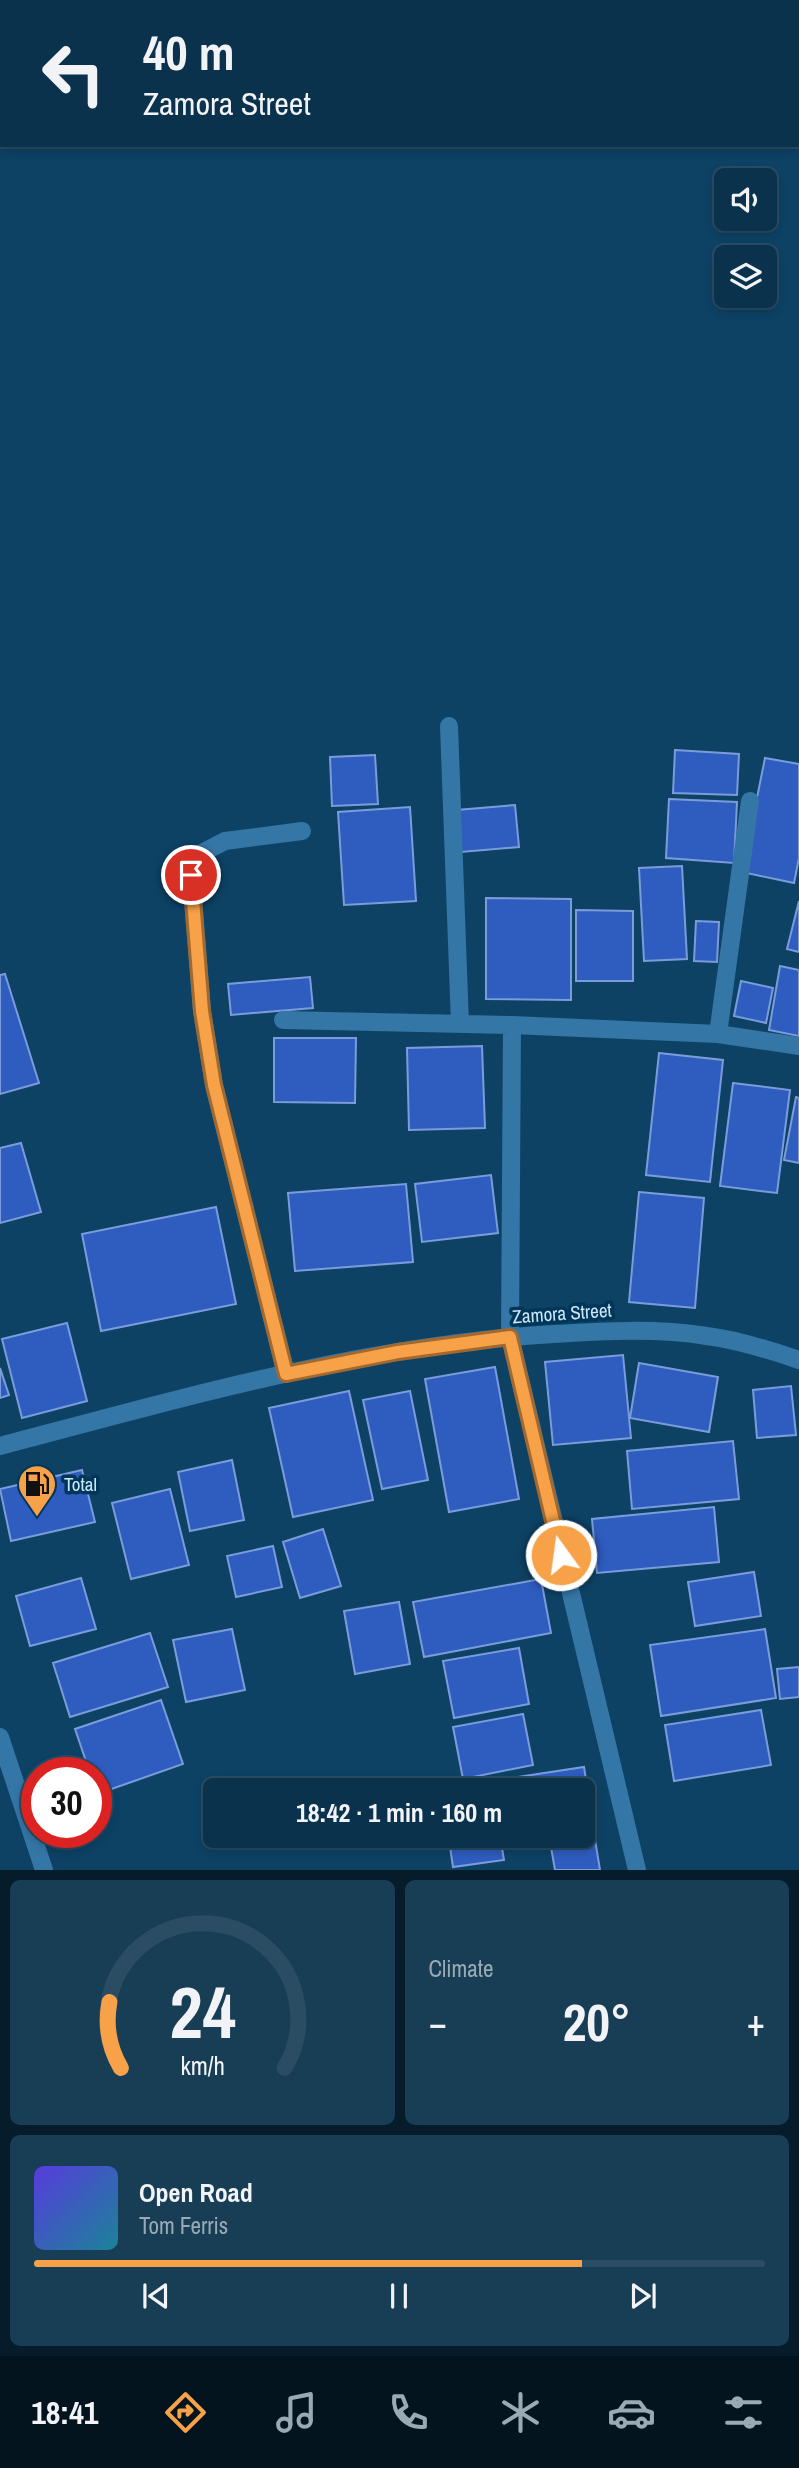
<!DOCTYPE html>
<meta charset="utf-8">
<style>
:root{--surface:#0a324c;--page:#183e56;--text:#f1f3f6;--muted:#99aab5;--line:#2a4d64;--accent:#f7a149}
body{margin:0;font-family:"Archivo Narrow",sans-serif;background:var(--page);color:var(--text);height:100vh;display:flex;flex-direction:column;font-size:26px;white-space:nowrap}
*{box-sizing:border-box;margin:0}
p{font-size:23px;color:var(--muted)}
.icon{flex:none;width:38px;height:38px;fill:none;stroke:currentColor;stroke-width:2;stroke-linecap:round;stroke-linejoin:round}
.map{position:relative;height:1870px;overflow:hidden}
.drawer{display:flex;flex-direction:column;gap:10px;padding:10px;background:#061c2a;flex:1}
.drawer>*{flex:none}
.top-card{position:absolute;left:0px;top:0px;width:800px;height:147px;box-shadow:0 4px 10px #0003,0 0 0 2px var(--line);background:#0a324c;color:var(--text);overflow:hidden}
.fabs{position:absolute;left:714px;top:168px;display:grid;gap:14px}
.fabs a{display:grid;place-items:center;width:63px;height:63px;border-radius:10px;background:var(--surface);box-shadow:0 4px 10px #0003,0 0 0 2px var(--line);font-size:35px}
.speed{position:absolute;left:21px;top:1757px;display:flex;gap:14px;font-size:35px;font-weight:700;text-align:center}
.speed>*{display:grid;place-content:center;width:91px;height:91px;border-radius:50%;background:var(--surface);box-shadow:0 4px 10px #0003,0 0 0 2px var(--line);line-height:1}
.speed .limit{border:10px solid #d22;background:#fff;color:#111}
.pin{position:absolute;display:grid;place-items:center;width:60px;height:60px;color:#fff;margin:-30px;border:4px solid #fff;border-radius:50%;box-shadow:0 2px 7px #0007}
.me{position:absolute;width:77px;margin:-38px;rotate:346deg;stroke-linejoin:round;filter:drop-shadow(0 0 5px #0008)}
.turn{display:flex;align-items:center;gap:24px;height:147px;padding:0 28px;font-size:32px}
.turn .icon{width:91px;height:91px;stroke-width:2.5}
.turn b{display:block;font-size:49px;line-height:60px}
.big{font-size:52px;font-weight:700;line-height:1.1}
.drawer .widget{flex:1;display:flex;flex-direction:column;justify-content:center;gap:10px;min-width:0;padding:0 24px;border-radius:10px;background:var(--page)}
.drawer .dial{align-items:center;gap:0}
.dial svg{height:182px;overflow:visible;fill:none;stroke:var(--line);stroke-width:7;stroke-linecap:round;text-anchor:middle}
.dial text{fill:var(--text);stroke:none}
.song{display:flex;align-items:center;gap:21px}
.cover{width:84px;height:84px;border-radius:10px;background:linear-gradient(135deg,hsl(250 70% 55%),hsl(190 70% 35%))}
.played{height:7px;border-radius:4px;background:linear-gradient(90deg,var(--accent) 75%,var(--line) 75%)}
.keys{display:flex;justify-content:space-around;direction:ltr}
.heat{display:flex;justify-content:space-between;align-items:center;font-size:38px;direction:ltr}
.drawer .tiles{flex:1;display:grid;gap:10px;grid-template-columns:1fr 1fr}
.widget:last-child{grid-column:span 2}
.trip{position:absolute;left:203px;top:1778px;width:392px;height:70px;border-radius:10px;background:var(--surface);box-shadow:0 4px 10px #0003,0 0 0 2px var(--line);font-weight:700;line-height:70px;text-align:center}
.dock{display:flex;height:112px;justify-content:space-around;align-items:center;background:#04141e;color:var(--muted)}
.dock .icon{width:49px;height:49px}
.dock .active{color:var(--accent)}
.dock b{font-size:32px;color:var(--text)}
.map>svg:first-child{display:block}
</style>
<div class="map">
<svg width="799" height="1870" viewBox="0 0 799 1870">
<rect width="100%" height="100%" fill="#0d4265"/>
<path fill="#2e5cbf" stroke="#7b9cdb" stroke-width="2" d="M675,750L739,754L737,795L673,793Z
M375,755L378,804L332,806L330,757Z
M765,758L799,764V858L794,883L742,872Z
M669,799L737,802L734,863L666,858Z
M515,805L519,847L461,852L457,810Z
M410,807L416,901L344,905L338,812Z
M682,866L687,959L644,961L639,868Z
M486,898L571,899V1000L486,999Z
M799,901V952L787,949Z
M576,910L633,911V981H576Z
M696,921L719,922L717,962L694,961Z
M780,966L799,970V1036L769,1030Z
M5,974L39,1083L0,1094V975Z
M310,977L313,1008L231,1015L228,984Z
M741,981L773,988L766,1023L734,1016Z
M274,1038H356L355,1103L274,1102Z
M482,1046L485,1128L409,1130L407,1048Z
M659,1053L723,1060L710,1182L646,1175Z
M733,1083L790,1090L777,1193L720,1186Z
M796,1097L799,1098V1163L784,1160Z
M21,1143L41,1212L0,1223V1148Z
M491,1175L498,1233L422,1242L415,1184Z
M406,1184L413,1262L295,1271L288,1193Z
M639,1192L704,1198L695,1308L629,1302Z
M216,1207L236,1304L101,1331L82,1234Z
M67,1323L87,1401L22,1418L2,1339Z
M623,1355L631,1438L553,1445L545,1362Z
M639,1363L718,1377L709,1432L630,1418Z
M495,1367L519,1499L449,1512L425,1379Z
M0,1368L9,1395L0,1398Z
M791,1386L796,1435L757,1438L753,1390Z
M349,1391L373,1500L293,1517L269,1408Z
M410,1391L428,1480L382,1489L363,1400Z
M733,1441L739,1499L632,1509L627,1451Z
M232,1460L244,1520L190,1531L178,1472Z
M82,1470L95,1522L11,1541L0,1489Z
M170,1489L189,1565L131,1579L112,1503Z
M714,1507L719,1562L597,1573L592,1519Z
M323,1529L341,1586L300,1598L283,1542Z
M273,1546L282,1587L236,1597L227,1556Z
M754,1572L761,1616L695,1626L688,1582Z
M81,1578L96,1629L30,1646L16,1596Z
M541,1579L551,1633L424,1657L413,1602Z
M399,1602L410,1664L355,1674L344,1611Z
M232,1629L245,1690L186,1702L173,1640Z
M765,1629L776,1698L661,1716L650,1645Z
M150,1633L168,1687L70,1717L53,1663Z
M519,1648L529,1704L454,1718L443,1661Z
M799,1667V1697L780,1699L777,1669Z
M161,1700L183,1764L97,1794L96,1773H90L75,1729Z
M761,1710L771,1765L674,1781L665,1725Z
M523,1714L533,1765L463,1779L453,1727Z
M584,1767L590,1805L583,1806V1790H452V1787Z
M441,1783L442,1790H388Z
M591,1815L600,1870H555L549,1836H583V1817Z
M474,1836H500L504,1860L453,1867L449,1840Z"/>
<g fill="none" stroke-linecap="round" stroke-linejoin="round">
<path stroke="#3476a6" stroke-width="18" d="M449,726L460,1024
M283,1020L512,1025L510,1337L637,1870
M512,1025L718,1034L799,1046
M718,1034L750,801
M286,1374L214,1085L202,1011L191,875L200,854L225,841L302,831"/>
<path stroke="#3476a6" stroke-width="18" d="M0,1446C182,1398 365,1345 554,1334C605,1331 656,1328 707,1336C738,1340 770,1350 799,1360
M0,1737L44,1870"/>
</g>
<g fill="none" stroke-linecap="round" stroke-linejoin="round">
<defs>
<path id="route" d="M191,875L202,1011L214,1085L286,1374L398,1352L510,1337L561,1555"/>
</defs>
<use href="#route" stroke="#a1692f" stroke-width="18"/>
<use href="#route" stroke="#f7a149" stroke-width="12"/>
</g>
<defs>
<symbol id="fuel-pin" viewBox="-11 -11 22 30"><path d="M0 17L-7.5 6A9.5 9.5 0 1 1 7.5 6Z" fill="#f7a149" stroke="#003759"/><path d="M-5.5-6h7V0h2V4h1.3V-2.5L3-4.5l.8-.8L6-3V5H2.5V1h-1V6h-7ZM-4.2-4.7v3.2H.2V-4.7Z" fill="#111"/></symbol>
</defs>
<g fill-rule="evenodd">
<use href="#fuel-pin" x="15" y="1462" width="44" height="60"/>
</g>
<g text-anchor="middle" stroke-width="7" stroke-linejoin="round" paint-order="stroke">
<g font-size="19" fill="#cde6fc" stroke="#003759">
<text transform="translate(562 1313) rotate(-4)" y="7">Zamora Street</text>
</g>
<g font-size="19" fill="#cde6fc" stroke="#003759" text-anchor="start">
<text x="64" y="1491">Total</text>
</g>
</g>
</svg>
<div class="fabs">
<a><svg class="icon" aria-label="sound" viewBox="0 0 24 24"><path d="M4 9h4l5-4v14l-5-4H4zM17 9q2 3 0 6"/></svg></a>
<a><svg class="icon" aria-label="layers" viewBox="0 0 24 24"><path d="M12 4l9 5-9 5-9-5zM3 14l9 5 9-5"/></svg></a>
</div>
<div class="speed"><div class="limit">30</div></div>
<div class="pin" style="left:191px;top:875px;background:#d93025"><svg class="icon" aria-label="arrive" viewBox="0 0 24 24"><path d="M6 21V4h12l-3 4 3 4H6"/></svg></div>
<svg class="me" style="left:561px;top:1555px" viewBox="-20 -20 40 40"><circle r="17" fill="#f7a149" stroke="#fff" stroke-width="3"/><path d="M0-11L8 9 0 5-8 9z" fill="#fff"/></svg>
<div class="trip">18:42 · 1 min · 160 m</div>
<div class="top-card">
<div class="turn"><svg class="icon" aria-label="left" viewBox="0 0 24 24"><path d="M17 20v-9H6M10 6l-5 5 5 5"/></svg><div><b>40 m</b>Zamora Street</div></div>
</div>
</div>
<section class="drawer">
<div class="tiles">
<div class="widget dial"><svg viewBox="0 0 100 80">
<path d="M14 69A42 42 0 1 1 86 69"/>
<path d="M14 69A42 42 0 0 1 9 40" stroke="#f7a149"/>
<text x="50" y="56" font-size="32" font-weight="700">24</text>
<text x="50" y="72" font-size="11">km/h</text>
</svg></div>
<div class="widget"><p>Climate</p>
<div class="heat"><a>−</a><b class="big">20°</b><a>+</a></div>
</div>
<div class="widget">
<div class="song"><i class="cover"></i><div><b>Open Road</b><p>Tom Ferris</p></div></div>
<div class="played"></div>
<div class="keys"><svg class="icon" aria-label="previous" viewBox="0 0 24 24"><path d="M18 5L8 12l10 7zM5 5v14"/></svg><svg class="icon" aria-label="pause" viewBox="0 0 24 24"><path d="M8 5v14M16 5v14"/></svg><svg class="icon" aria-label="next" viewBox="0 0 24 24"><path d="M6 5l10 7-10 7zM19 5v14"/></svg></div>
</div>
</div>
</section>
<nav class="dock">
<b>18:41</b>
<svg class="icon active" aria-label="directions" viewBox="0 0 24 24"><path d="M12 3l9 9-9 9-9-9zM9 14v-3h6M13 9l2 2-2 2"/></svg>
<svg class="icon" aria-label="music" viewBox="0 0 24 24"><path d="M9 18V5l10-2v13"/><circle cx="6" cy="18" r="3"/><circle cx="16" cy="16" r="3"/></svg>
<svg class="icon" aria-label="phone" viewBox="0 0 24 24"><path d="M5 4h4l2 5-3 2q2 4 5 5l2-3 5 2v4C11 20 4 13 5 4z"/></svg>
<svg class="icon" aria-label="climate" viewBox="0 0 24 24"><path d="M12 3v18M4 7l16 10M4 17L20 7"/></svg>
<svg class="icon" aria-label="car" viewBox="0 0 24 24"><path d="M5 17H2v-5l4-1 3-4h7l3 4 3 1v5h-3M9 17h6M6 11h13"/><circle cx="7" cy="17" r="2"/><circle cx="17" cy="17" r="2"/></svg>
<svg class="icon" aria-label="filters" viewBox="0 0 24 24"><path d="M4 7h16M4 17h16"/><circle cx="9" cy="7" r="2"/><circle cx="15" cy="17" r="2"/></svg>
</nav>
